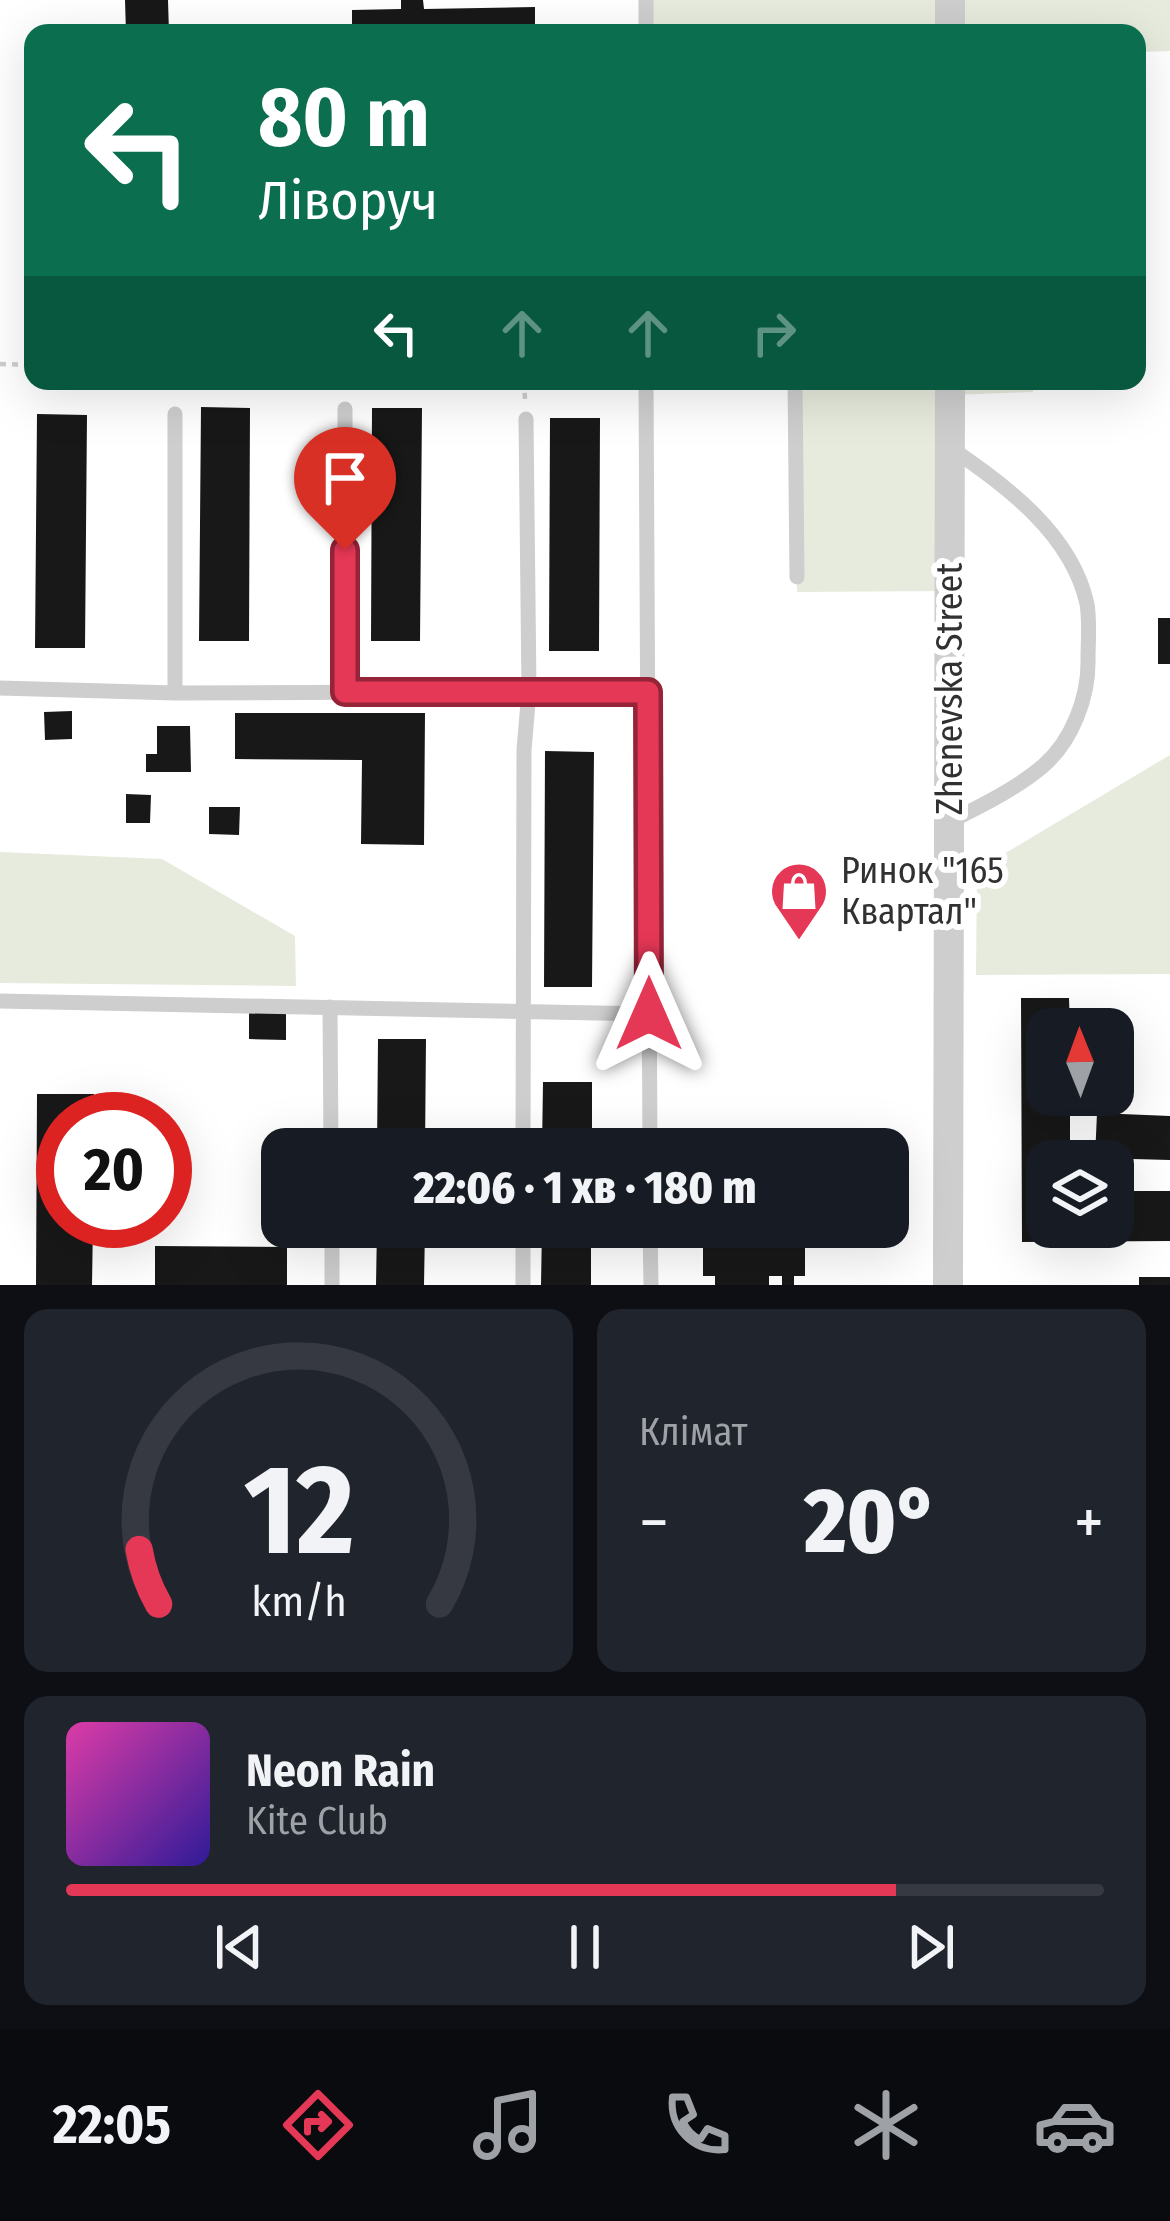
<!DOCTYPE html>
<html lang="uk">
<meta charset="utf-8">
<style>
:root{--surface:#171b24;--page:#20242c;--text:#f1f3f6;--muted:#9ea1a6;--line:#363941;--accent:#e53756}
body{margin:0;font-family:"Fira Sans Condensed",sans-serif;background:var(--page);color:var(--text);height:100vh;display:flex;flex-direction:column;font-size:45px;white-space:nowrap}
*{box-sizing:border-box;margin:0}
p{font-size:39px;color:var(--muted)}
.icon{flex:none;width:66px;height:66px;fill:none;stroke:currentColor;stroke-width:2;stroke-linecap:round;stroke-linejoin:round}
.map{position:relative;height:1285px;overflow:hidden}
.sheet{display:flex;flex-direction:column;gap:24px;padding:24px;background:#0d0f14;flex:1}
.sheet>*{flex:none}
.banner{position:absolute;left:24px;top:24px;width:1122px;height:366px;border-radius:24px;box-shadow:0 12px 48px #0002;background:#0b6e4f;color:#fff;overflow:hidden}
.needle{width:78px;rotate:359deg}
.tools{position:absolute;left:1026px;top:1008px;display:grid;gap:24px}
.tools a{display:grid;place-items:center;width:108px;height:108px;border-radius:24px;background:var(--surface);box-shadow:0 12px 48px #0002;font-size:60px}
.speed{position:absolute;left:36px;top:1092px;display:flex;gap:24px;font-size:60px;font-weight:700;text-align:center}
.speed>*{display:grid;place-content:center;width:156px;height:156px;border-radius:50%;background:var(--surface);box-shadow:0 12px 48px #0002;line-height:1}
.speed .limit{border:18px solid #d22;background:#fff;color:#111}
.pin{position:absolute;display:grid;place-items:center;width:102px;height:102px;color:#fff;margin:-123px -51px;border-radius:50% 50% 50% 0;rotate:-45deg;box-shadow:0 0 12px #0007}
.pin .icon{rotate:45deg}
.me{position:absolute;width:132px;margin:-66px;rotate:0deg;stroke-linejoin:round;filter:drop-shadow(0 0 9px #0008)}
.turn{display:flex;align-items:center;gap:42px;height:252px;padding:0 36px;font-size:54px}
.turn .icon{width:156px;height:156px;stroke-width:2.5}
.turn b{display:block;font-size:84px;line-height:102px}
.lanes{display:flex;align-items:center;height:114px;padding:0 36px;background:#0003;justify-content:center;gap:60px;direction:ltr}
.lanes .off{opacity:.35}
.big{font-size:90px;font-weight:800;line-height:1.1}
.sheet .tile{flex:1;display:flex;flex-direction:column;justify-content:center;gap:18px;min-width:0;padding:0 42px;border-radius:24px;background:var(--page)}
.sheet .dial{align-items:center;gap:0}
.dial svg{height:312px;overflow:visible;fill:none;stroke:var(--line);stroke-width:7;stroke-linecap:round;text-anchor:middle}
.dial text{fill:var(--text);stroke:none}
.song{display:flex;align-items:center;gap:36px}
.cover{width:144px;height:144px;border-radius:18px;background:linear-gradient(135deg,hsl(320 70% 55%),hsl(250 70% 35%))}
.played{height:12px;border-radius:6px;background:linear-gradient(90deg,var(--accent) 80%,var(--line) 80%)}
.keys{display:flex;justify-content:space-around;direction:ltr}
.heat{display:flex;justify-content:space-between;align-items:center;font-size:66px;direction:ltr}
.sheet .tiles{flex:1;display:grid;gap:24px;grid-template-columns:1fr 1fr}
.tile:last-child{grid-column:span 2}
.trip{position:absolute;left:261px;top:1128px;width:648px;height:120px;border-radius:24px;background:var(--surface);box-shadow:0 12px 48px #0002;font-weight:800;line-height:120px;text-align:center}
.dock{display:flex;height:192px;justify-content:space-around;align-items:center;background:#090b0e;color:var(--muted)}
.dock .icon{width:84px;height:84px}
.dock .on{color:var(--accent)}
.dock b{font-size:54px;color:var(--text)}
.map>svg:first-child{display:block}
</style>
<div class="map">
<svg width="1170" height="1285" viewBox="0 0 1170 1285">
<rect width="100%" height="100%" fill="#fff"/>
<path fill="#e6ebdd" d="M646,0H1170V51L1137,52V33H646Z
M795,381H1033V392L950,395L949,591L797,592Z
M1170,755V974L976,975L977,870Z
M0,852L162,859L295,936L296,986L0,983Z"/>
<path fill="#181818" d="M125,0H168L169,33H126Z
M401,0H423L424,9L535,7V33H352V10L401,9Z
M201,407L250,408L249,641H199Z
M372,408H422L420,641H371Z
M37,414L87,415L85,648H35Z
M550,418H600L599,651H549Z
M1158,618H1170V664H1158Z
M72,711V739L45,740L44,712Z
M235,713H425L424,845L361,844L362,760L235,759Z
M157,726H190L191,772H146V754H157Z
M545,751L594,752L592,987H544Z
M126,794L151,795L150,823H126Z
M209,807H240L239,835L209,834Z
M1021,998H1069L1070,1029H1047V1095H1070V1161H1047V1227H1113V1191H1170V1241L1022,1242Z
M249,1013H286V1040L249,1039Z
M378,1039H426L425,1149H377Z
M543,1082H592V1149H542Z
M37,1094H94L93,1119H63V1221H93L92,1285H36Z
M1097,1113L1170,1116V1160L1095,1158Z
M377,1227H425L424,1285H376Z
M542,1227H591V1285H541Z
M703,1227H805V1276H794V1285H782V1276H769V1285H715V1276H703Z
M155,1246L287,1247V1285H155Z
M1139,1277H1170V1285H1139Z"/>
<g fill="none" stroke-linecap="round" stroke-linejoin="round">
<path stroke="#cecece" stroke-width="4.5" stroke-dasharray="6 6" stroke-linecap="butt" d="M0,364L33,365
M524,381L525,399"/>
<path stroke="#cecece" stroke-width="15" d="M646,33V0
M646,381L650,1149
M795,381L797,577
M345,409V692
M0,688L175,693L648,691
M175,693V414
M949,822C981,806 1016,789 1043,766C1072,741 1089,697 1088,659C1088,642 1090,622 1087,604C1072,535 1007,486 952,449
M0,1001L649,1014
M330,1007L331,1149
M523,1149L524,750L529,691L526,419
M332,1227V1285
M650,1227L651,1285
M523,1285V1227"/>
<path stroke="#cecece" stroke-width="30" d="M950,33V0
M948,1285L950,381"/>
</g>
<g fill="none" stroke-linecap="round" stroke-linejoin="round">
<defs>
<path id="route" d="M345,550V692H648L649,1014"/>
</defs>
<use href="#route" stroke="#952438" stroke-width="30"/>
<use href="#route" stroke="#e53756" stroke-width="21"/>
</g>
<defs>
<symbol id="shop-pin" viewBox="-11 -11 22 30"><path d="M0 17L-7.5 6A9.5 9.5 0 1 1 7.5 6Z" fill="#e53756" stroke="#fff"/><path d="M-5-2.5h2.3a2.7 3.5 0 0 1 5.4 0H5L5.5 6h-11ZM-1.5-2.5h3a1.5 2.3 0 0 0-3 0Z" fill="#fff"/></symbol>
</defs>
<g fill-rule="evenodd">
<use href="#shop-pin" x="766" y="858" width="66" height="90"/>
</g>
<g text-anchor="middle" stroke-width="12" stroke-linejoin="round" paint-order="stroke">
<g font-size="36" fill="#313131" stroke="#fff">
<text transform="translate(949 689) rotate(-90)" y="13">Zhenevska Street</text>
</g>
<g font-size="36" fill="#313131" stroke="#fff" text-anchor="start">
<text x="841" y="883">Ринок "165<tspan x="841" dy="41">Квартал"</tspan></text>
</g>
</g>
</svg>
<div class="tools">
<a><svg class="needle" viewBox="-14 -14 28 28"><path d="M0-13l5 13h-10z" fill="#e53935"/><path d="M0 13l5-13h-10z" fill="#9ea1a6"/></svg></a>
<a><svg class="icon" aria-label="layers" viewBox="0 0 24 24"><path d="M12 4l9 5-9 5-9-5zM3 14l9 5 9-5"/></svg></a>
</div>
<div class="speed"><div class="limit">20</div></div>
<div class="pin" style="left:345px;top:550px;background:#d93025"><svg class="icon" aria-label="arrive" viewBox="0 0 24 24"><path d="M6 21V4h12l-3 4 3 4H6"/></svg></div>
<svg class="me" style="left:649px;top:1014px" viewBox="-20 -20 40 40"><path d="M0-17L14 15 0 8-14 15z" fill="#e53756" stroke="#fff" stroke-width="4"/></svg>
<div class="trip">22:06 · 1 хв · 180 m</div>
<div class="banner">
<div class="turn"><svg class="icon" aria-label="left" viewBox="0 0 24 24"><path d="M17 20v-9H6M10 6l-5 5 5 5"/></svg><div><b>80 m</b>Ліворуч</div></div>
<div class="lanes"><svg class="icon" aria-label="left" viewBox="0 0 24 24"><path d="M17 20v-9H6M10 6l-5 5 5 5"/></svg><svg class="icon off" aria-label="ahead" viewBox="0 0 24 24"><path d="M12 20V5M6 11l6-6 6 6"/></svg><svg class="icon off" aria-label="ahead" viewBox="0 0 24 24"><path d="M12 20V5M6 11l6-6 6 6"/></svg><svg class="icon off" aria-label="right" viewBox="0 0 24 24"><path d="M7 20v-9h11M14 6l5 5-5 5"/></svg></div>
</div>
</div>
<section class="sheet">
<div class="tiles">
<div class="tile dial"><svg viewBox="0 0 100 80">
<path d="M14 69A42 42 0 1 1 86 69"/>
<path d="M14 69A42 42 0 0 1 9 55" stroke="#e53756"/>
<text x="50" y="56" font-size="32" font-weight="700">12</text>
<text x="50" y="72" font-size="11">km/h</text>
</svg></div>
<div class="tile"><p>Клімат</p>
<div class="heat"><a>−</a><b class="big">20°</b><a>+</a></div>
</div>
<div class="tile">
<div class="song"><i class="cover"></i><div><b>Neon Rain</b><p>Kite Club</p></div></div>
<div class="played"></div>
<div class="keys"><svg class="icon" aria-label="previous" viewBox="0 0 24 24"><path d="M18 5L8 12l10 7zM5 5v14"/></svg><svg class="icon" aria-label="pause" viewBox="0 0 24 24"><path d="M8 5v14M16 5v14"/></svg><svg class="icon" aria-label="next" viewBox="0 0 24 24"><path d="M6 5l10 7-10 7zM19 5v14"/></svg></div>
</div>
</div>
</section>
<nav class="dock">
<b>22:05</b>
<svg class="icon on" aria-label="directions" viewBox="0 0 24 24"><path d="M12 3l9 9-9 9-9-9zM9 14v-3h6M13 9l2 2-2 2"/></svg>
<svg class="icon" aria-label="music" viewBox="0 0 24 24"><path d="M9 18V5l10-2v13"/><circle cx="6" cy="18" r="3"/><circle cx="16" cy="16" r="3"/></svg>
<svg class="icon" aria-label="phone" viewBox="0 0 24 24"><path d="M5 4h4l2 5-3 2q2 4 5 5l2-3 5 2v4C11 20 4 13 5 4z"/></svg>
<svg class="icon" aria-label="climate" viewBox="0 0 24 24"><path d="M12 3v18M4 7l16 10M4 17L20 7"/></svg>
<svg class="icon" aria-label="car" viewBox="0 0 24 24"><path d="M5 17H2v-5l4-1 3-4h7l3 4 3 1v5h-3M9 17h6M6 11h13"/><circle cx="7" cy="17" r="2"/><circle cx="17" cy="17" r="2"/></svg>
</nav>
